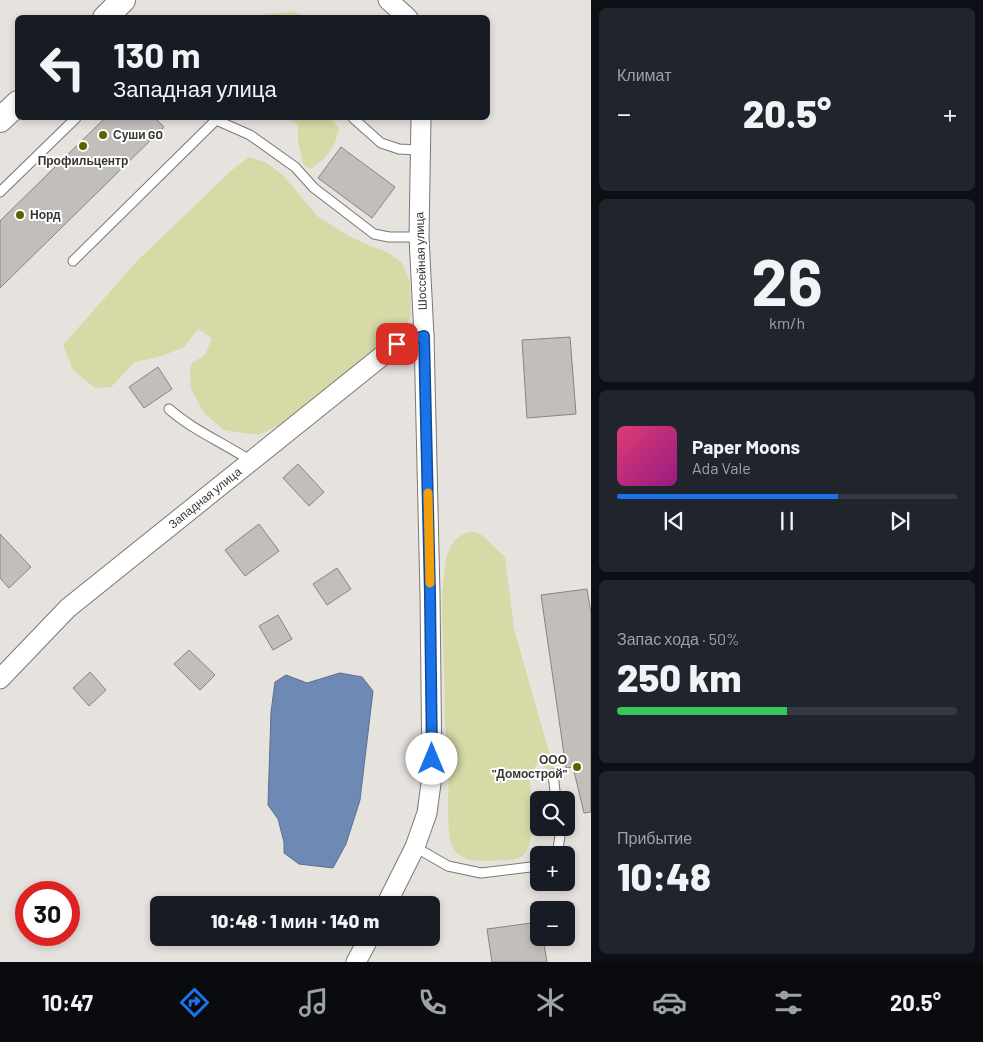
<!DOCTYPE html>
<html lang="ru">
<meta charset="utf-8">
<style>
:root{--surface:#171b24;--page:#20242c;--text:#f1f3f6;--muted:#9ea1a6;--line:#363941;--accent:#1a73e8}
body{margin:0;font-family:Barlow,sans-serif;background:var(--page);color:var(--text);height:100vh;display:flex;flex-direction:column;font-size:19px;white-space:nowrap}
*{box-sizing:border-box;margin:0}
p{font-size:16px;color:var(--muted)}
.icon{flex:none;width:28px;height:28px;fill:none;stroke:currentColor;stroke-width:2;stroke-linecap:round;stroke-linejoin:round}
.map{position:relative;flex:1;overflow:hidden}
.panel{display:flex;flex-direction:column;gap:8px;padding:8px;background:#0d0f14;width:392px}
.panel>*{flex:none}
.banner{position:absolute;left:15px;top:15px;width:475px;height:105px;border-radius:8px;box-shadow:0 2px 8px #0003;background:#171b24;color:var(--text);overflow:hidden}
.buttons{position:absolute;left:530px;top:791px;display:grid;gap:10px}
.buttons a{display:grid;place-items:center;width:45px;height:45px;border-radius:8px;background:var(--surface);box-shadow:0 2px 8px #0003;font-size:25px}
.speed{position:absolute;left:15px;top:881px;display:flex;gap:10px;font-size:25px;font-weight:700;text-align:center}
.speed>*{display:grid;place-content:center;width:65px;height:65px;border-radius:50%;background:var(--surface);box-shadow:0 2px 8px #0003;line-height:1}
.speed .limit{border:8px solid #d22;background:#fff;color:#111}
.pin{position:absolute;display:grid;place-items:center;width:42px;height:42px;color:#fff;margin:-21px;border-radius:10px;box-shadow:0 2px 8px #0006}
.me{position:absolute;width:55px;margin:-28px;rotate:0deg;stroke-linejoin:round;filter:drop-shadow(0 0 4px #0008)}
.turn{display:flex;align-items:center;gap:18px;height:105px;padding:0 15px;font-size:22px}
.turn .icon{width:65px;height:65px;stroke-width:2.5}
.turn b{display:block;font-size:35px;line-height:42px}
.big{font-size:38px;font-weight:800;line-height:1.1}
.panel .widget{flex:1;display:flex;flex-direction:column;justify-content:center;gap:8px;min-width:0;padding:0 18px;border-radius:8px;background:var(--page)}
.panel .dial{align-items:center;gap:0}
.dial b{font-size:65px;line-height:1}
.song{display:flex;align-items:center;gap:15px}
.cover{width:60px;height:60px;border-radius:8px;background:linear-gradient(135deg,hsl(340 70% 55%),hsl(310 70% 35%))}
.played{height:5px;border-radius:2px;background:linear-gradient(90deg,var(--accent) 65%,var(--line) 65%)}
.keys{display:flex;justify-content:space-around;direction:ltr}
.heat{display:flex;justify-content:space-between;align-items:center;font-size:28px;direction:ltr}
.charge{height:8px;border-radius:4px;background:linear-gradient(90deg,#34c759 50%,var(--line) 0)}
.trip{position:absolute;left:150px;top:896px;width:290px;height:50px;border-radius:8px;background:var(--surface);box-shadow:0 2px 8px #0003;font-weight:800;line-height:50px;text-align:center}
.dock{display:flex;height:80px;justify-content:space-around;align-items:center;background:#090b0e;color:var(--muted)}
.dock .icon{width:35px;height:35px}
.dock .current{color:var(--accent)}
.dock b{font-size:22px;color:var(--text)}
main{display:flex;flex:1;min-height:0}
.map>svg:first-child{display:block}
</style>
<main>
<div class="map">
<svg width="591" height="962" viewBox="0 0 591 962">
<rect width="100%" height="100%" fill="#e6e2de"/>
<path fill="#d6daa7" d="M293,12L310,17H255L266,14Z
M287,118H330L339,128C335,148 327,158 310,169L303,164L298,140V125Z
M249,157L265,162L283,175L317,216L347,235L368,245L389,253L402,263L410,282L411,315L405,329L382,344L289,421L258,435L224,430L204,413L191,389L190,370L192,363L205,355L212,338L198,329L184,347L162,356L135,362L111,387L95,388L73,370L63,345L137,261L232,170Z
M468,532H476L483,536L505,557L514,629L555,773L538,763L529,775C531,793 539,849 519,858C510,861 498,860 489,861C476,861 463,861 454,850C444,836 450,779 449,760C449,748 446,735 445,723C444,706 445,690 444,673C443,639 440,601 445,567C447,550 452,539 468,532Z"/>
<path fill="#6e89b4" stroke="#5e708e" d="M340,673L362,677L373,691L360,800L346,844L333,868L299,864L284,853V842L278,819L268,805L271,712L275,682L286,675L307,683Z"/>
<path fill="#c2bfbb" stroke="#878480" d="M105,118H155L164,127L0,288V221Z
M341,147L395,187L372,218L318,178Z
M570,337L576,414L527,418L522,340Z
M158,367L172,389L144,408L129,387Z
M298,464L324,492L309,506L283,478Z
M259,524L279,551L245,576L225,550Z
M0,534L31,567L9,588L0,578Z
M337,568L351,589L327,605L313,584Z
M587,589L591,613V812L584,813L573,767L566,768L541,595Z
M278,615L292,639L273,650L259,626Z
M189,650L215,675L200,690L174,664Z
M90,672L106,690L89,706L73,688Z
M539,922V938H543L547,962H492L487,929Z"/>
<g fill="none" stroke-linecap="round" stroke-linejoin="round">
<defs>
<path id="service" d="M353,118L381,143L399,149L420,150
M216,120L250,135L295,167L314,188L374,234L389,237H419
M0,192L76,118
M73,261L216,120L214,118
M169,409C194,431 224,443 251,461
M553,774L556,800
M415,847L448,866L481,873L539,866
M557,855L560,836L559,828"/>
<g id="minor">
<path d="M388,0L408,18"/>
<path id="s1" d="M0,679L68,608L397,344L424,336"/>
<path d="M386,905L415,847L427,813L432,776L430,594L424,336L419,237L421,118"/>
<path d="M356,962L369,938"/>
</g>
<path id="tertiary" d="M105,18L123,0
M0,120L18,103"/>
</defs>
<use href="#service" stroke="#7b7774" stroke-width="11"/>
<use href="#minor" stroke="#7b7774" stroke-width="21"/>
<use href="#tertiary" stroke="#7b7774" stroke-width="26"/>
<use href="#service" stroke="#fff" stroke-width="9"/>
<use href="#minor" stroke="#fff" stroke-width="19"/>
<use href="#tertiary" stroke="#fff" stroke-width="24"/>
</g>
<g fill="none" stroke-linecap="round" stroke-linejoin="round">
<defs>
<path id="route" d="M397,344L424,336L430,594L432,759"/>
</defs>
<use href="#route" stroke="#114b97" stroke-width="12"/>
<use href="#route" stroke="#1a73e8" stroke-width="9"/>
<path stroke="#f59e0b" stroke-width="9" d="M428,493L430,583"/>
</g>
<g fill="#5a6302" stroke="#fff" stroke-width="2">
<circle cx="103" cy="135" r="5"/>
<circle cx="83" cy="146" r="5"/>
<circle cx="20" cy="215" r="5"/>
<circle cx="577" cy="767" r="5"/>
</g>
<g text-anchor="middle" stroke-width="4" stroke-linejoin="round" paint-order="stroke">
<g font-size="12" font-weight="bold" fill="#373634" stroke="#fff" text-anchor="start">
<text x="113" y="139">Суши GO</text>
<text x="83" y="165" text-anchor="middle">Профильцентр</text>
<text x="30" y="219">Норд</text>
<text x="567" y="764" text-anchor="end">ООО<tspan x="567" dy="14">"Домострой"</tspan></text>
</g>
<g font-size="12" fill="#373634" stroke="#fff">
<text transform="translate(421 261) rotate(-92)" y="4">Шоссейная улица</text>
<text dy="4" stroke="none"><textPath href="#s1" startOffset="274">Западная улица</textPath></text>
</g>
</g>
</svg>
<div class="buttons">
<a><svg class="icon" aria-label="search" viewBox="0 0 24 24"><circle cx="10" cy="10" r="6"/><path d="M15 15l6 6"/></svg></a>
<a>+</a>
<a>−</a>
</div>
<div class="speed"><div class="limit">30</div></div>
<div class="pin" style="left:397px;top:344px;background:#d93025"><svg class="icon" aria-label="arrive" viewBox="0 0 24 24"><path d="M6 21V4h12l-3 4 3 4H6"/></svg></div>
<svg class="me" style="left:432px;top:759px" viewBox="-20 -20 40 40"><circle r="19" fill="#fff"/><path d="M0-13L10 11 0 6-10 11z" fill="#1a73e8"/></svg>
<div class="trip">10:48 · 1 мин · 140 m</div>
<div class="banner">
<div class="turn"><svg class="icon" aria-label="left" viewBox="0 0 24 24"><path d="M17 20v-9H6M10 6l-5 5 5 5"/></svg><div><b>130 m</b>Западная улица</div></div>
</div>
</div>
<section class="panel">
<div class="widget"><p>Климат</p>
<div class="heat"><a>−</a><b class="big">20.5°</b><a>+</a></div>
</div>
<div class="widget dial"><b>26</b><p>km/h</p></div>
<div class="widget">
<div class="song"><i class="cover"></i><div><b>Paper Moons</b><p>Ada Vale</p></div></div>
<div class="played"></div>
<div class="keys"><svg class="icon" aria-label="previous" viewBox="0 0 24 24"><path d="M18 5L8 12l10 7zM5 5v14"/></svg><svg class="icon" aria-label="pause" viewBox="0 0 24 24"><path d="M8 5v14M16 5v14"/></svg><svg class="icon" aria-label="next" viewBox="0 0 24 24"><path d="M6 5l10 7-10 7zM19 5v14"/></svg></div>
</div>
<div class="widget"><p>Запас хода · 50%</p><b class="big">250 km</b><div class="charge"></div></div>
<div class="widget"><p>Прибытие</p><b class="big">10:48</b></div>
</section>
</main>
<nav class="dock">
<b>10:47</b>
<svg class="icon current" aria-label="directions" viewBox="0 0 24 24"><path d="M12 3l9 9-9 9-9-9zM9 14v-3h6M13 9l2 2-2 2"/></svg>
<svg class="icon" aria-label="music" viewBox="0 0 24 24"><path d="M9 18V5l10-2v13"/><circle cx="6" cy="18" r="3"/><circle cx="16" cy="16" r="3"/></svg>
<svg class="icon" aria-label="phone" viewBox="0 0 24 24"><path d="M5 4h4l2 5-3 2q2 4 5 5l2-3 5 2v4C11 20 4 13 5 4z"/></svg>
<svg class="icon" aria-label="climate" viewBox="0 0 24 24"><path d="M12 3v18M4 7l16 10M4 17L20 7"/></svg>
<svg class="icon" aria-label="car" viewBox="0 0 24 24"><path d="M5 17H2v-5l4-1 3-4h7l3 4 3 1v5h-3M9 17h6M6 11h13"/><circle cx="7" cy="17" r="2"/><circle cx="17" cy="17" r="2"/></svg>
<svg class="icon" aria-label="filters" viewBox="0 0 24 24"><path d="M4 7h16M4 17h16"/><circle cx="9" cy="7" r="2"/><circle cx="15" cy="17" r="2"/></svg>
<b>20.5°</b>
</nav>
